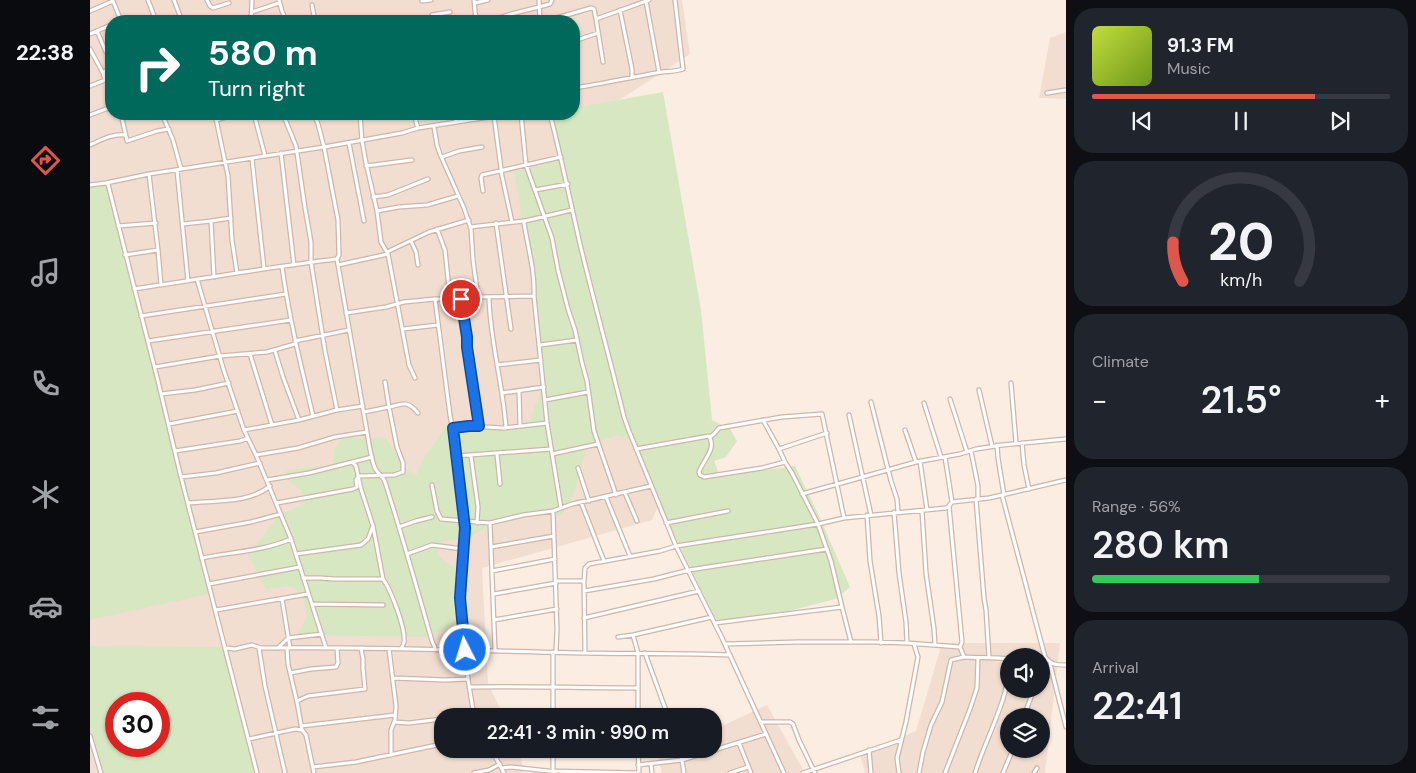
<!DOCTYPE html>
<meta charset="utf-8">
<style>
:root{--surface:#171b24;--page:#20242c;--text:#f1f3f6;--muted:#9ea1a6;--line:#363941;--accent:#de574d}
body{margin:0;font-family:"DM Sans",sans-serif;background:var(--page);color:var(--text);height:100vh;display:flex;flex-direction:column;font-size:19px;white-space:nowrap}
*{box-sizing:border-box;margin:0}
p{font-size:16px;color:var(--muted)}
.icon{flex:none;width:28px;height:28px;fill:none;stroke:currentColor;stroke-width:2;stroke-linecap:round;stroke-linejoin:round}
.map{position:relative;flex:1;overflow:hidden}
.side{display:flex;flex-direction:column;gap:8px;padding:8px;background:#0d0f14;width:350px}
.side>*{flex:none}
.hud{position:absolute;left:15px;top:15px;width:475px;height:105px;border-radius:20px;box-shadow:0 1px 4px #0004;background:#00695c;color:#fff;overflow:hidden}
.fabs{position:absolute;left:910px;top:648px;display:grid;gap:10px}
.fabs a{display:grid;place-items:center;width:50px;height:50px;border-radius:50%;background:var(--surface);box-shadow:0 1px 4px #0004;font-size:25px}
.speed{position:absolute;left:15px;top:692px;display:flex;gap:10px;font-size:25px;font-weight:700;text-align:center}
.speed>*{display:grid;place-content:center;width:65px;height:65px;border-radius:50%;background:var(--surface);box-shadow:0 1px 4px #0004;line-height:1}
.speed .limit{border:8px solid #d22;background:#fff;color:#111}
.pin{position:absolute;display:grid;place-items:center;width:42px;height:42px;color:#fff;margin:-21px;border:2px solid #fff;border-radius:50%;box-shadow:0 1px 5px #0007}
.me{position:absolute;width:55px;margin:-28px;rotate:355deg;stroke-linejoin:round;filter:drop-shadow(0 0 4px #0008)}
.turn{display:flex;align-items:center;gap:18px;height:105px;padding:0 20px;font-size:22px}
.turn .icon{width:65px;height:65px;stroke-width:2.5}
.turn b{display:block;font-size:35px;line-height:42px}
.big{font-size:38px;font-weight:600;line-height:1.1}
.side .tile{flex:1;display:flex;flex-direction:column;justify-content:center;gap:8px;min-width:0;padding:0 18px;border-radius:20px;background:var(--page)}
.side .dial{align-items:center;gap:0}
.dial svg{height:130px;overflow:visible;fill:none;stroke:var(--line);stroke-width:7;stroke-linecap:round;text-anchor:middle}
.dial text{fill:var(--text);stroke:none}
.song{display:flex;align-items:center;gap:15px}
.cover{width:60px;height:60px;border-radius:8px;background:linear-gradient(135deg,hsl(70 70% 55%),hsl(80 70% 35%))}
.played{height:5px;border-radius:2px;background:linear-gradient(90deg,var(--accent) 75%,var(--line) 75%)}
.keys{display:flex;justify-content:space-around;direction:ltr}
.heat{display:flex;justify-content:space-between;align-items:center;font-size:28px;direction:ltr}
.charge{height:8px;border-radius:4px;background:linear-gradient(90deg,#34c759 56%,var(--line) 0)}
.trip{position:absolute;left:344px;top:708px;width:288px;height:50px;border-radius:20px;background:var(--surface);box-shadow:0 1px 4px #0004;font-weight:600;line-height:50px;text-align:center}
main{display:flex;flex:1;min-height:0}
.tab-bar{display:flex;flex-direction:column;width:90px;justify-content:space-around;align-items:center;background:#090b0e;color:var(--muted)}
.tab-bar .icon{width:35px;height:35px}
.tab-bar .active{color:var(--accent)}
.tab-bar b{font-size:22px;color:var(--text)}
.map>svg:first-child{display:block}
</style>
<main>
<nav class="tab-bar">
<b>22:38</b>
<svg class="icon active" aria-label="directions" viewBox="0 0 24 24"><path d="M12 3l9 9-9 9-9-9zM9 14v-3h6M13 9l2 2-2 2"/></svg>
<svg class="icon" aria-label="music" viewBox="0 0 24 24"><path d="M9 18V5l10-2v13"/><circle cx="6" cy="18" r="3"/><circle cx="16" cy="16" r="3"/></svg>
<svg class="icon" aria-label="phone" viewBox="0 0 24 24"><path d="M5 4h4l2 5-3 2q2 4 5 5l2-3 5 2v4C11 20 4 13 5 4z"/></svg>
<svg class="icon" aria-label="climate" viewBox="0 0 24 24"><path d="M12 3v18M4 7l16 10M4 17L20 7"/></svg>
<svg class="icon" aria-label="car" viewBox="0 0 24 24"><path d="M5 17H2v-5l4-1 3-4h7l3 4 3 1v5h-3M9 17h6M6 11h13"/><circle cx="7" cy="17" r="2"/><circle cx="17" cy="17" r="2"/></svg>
<svg class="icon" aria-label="filters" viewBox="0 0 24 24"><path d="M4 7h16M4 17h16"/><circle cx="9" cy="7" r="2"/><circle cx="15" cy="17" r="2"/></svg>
</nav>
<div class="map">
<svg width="976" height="773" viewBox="0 0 976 773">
<rect width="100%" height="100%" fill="#fbede2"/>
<path fill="#f2ded1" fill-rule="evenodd" d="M0,0H592L600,54L491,125L579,480L562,520L392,568L398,684L414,716H352V749H429L434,773H0ZM21,21H484V114H21ZM26,704H69V746H26Z
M976,32V99L949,98L960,38Z
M852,643H970L955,773H775L770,754L826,731ZM919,656H951V689H919ZM919,716H951V749H919Z
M677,705L715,773H572L568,756L583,749H622L623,730Z"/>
<path fill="#d6e7c1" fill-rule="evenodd" d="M573,92L611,310L622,420L640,429L647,441L636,457L624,461L630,476L705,466L729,516L760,587L746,599L679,616L628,624L574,514L547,443L527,435L497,446L482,499L471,515L409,517L381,537L349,542L348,556L377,577V618L338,637L207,635L217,616L212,592L199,586L176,589L158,555L188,516L211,505L217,499L206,486L196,479L197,470L243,465L244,450L251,439L276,437L296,439L315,468L326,476L332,461L358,423L436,429L455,380L445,289L424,172L471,160L460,114H484V108Z
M19,183L124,593L0,620V187Z
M0,646L136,647L169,773H13L0,730ZM26,704H69V746H26Z"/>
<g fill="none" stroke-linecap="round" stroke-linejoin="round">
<defs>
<path id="minor" d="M58,0L66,21
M84,0L92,21
M117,0L120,6L123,8L139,3
M189,0L192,11L196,21
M384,0L386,21
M449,0L450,21
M23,1L31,21
M332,1L341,0
M556,1L569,72
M385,3L398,0
M222,5L225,21
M530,10L542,69V77
M0,11L23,1
M162,12L189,3
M161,21L162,0
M342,21V15L360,12
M399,21L421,14L449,7L460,4L462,0
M456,21L501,8L504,9L506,19
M7,31L16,52
M0,34L21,25
M484,41L508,33
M0,49L13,73L15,80L0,86
M513,62L506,19L559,0
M13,73L21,67
M484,88C511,84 538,78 566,73C575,71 585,72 593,69L585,0
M957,93L976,90
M31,114L37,141L67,131L79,129
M72,114L83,140L91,169
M125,114L138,176L142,240L147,273
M164,114L175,156
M193,114L206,146L215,208L221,242V262L235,351L247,410
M224,114L228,124L234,147L248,220L249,255L247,259
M270,114L272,141L276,163L287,211L291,242L298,254L319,365L325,378
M326,114V122L328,128
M365,114L366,122
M431,114L436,165L462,238L468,270L478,309L485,330L492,363L497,381L504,431L526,495
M460,114C471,157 480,200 490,244C504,302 520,359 534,417L539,431L586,546L632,638L694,773
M0,115L21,107
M404,116L412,176L422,222
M126,120L147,114
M344,127L347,145L350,154L374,208L381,229L383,260L388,297
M259,143L274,221
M0,145C11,140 24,133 35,135
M191,153L204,265
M352,157L369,151L392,147
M162,159L174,268
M276,166L322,160
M87,170L98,281
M16,183L59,174L234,147L312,133L328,128L419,114
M0,185L16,183L18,184L68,381L90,473L167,773
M445,190L478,184
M393,191L391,178L392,175L471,157
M283,197L298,195L338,179
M287,211L309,207L337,205L368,196
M121,221L141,218
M406,223L421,329
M93,224L121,221L124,277
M28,226L66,223
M380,227L434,221
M347,229L355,250L360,298
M321,241L326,252L328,265
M68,250L71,285
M297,252L339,232L379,220
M35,255L68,250L59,174
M248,265L298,254
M192,267C199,317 211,366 223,416
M107,279L134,371L154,430L166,455L201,539L236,648
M44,289C112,279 179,267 247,259L277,432C279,443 281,461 286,470C289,475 293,476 295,482C312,535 327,588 342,641L346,650
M399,298C400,341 413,384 416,428
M345,299H377L388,297L444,296
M371,299L377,337V347L389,427
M256,313L296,307L314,302L345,299L360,415L366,448L375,528L373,549
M51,316L196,294
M313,329L348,325
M58,341L201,320
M205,341L259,330
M450,345L487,340
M185,351L193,377L209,420
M160,354L182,425
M407,365L451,360
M65,367L130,356L177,352L205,344
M295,382L299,407C314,404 317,400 328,413
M921,383L926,443
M889,390L902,446
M429,391L430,426
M412,393L454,387
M71,394L105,390L139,383
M860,399L877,452
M455,400L498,392
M781,402L801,481L807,499L808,512
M834,403L851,457
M759,415L781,515
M673,420L689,449L695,462
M79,424L148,411
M363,428L379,426L413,428L457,423
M154,430L209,420L247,410L273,406
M815,430L826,462
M620,437L624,434L629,428L692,417L732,414L754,518
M932,443L934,465L939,489
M907,445L908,458L914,495
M546,449L619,436C627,449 613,460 609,472L610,475L614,477L672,468L695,462L702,473L728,524L741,561L752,607L625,623
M689,449L737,433
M85,451L150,441L158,438
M881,451L888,486V499
M407,454L410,484
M462,454L508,444
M166,455L208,448L245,437L277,432
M366,456L461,449
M381,456L388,507L387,523
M855,457L862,502
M830,461L837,510
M263,463L266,466L271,489L283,526L293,579
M488,468L499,501
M91,477L126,473L170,463
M177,480L219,473L282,457
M342,485L347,511L351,519L400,523L433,515L463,511L482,504L561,486
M535,493L547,521
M712,494L826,462L870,454L886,449L912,445L976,439
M912,495L955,657C962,665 966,665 976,665
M516,497L540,556
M886,499L894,598L896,610L899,657
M491,502L514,561
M98,503C125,500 158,504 180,486
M187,503L263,489L267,487L266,480L269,476L304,475L313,472V463L307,447L299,407L274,412
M859,506L872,642L870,647
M471,508L457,423L444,296C445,271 438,248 434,223L435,221L482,210
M463,511L467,629L466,652
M832,511L836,573L844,629L845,645
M804,512L809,573L816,622L817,643
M777,515L780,561L789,616L791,643
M400,523L405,650
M576,523L638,511
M309,527L326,521L342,517
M105,532L161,522L191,514
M401,547L464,536
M206,554L271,545L278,539L283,526
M317,554L342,545L373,549L370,603L378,679L384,716
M112,558C142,552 173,551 201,539
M402,571L465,559
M213,578H230L244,579H293C301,590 316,629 314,642C314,644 312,647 311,649
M466,581H494
M119,584L210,567
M494,591L564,579L599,570L737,549
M404,594L466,583
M192,599L200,648
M222,604L293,605
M752,607L761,642
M126,610L218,594
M494,618L609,591
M404,620L467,609
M543,635L548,653V716
M528,637L543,635L622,617
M635,644L708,642H783L817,643L870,647L874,657C889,658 904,657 919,659
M136,648L145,649L162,645L171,648C279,646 388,651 496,653C544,654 592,653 640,655
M169,648L175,686L195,773
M188,648L198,638L232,634
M197,648L198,664L207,702L212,730L216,735L224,773
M299,649L306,706L305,720L301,730V755
M495,653L494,581L495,568L499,564L570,551L586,546L728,524L754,518L856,508L859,506L862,502L899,498L976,480
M555,653L578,716
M960,664L976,727
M951,667L955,658
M200,673L221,669L246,667L248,663L247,648
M303,678L355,680L378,679
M379,687C435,686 491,688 547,688
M207,701L218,696L275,689L273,668V659L271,648
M463,716H530
M463,716V652
M934,716L944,689
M304,722L319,723L352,719
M671,722H700L703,724L709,740L725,773
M211,726L305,715
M0,736L11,773
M159,739L205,729L212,730
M649,743L661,773
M401,749L414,773
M548,749L549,772
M589,749L592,760L594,773
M779,750L781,773
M561,764L562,773
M548,765L592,760L676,734
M223,767L266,762L352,744
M412,768L421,767L458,771L549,773
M463,772V749
M384,773L399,770L410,764
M640,773L658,767
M713,773L811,740
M809,773L807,758L816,722L828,657L824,644
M829,773L833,752L841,725L852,702L861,660L874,657
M855,773L880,709L887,688L888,658
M885,773C893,748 905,724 913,699C917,688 918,676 919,664
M913,773L923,749
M944,773L947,768"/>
</defs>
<use href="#minor" stroke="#cdb6ac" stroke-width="5.5"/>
<use href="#minor" stroke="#fff" stroke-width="3"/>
</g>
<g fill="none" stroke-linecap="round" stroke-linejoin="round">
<defs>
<path id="route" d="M371,299L377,337V347L389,426H379L363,428L375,528L370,598L375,650"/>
</defs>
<use href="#route" stroke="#114b97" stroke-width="12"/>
<use href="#route" stroke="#1a73e8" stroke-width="9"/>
</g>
</svg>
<div class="fabs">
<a><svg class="icon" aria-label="sound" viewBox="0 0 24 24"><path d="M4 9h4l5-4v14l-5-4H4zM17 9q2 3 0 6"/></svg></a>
<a><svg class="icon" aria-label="layers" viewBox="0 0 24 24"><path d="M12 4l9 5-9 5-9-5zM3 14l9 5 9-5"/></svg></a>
</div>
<div class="speed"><div class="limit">30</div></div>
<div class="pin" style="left:371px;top:299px;background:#d93025"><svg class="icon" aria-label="arrive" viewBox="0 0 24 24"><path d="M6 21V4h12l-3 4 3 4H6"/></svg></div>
<svg class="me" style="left:375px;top:650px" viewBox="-20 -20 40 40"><circle r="17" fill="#1a73e8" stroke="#fff" stroke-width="3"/><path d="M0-11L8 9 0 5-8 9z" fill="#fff"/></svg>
<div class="trip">22:41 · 3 min · 990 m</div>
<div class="hud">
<div class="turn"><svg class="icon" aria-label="right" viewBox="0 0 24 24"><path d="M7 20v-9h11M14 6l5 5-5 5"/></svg><div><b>580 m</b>Turn right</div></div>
</div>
</div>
<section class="side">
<div class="tile">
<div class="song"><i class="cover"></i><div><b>91.3 FM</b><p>Music</p></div></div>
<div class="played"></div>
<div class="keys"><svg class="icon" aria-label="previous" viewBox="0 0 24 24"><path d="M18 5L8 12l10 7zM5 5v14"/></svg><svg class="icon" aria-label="pause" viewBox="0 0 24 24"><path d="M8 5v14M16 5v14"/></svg><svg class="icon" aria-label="next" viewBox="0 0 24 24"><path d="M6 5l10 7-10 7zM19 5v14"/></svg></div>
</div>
<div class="tile dial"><svg viewBox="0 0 100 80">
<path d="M14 69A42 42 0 1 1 86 69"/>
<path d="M14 69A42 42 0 0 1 8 45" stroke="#de574d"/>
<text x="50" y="56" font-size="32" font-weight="700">20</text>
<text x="50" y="72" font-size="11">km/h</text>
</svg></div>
<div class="tile"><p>Climate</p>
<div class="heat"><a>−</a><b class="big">21.5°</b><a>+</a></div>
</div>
<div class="tile"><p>Range · 56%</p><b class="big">280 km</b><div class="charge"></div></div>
<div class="tile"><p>Arrival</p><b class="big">22:41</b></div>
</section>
</main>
